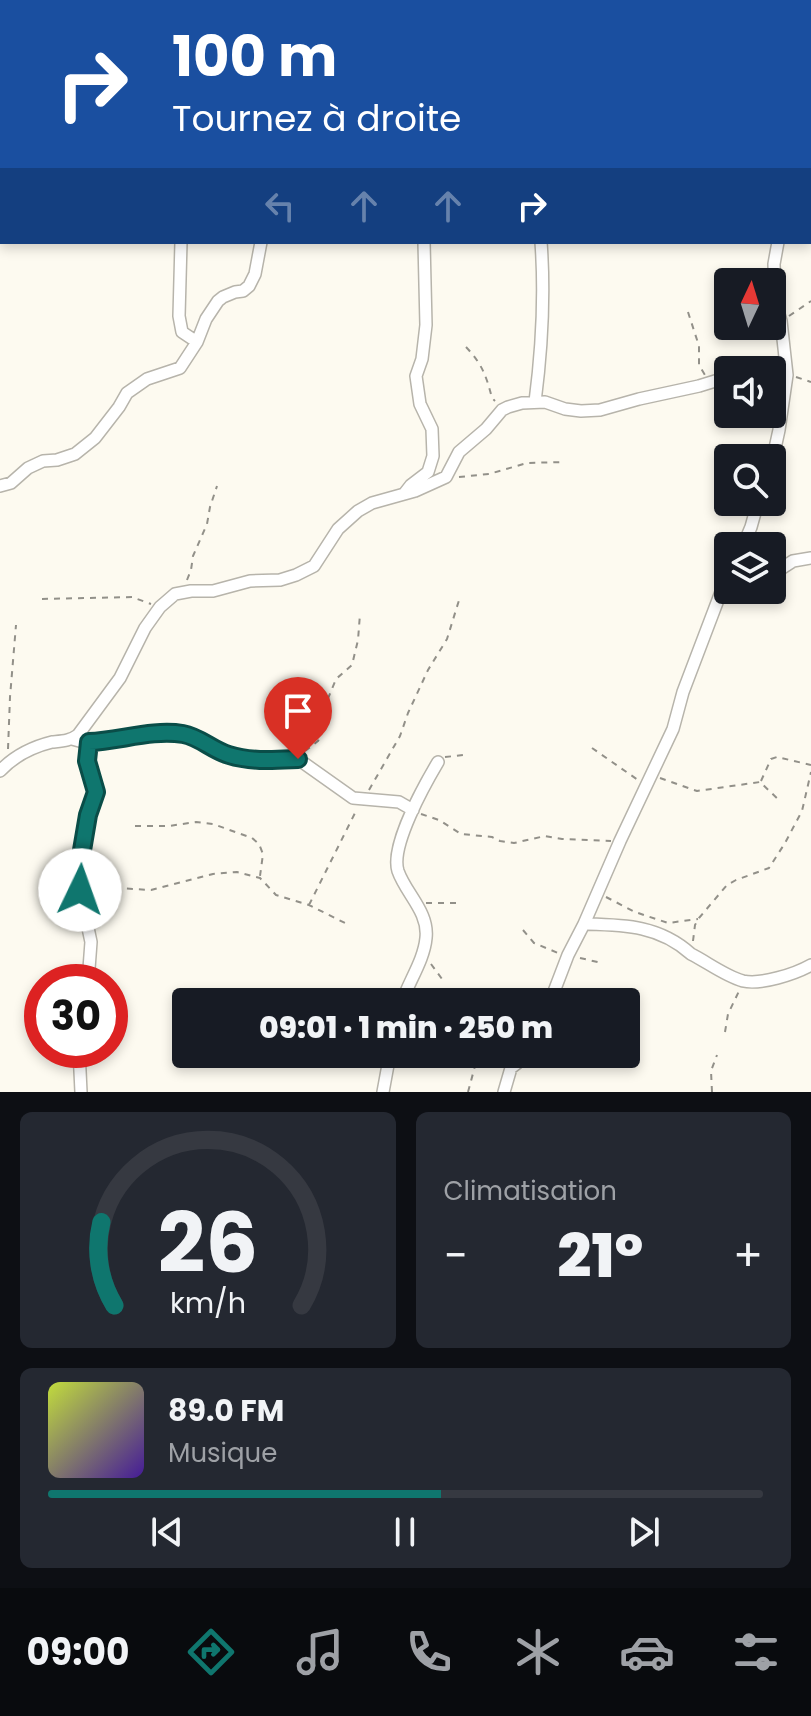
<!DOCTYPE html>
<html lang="fr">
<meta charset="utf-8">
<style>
:root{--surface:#171b24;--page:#242831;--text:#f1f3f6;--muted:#9ea1a6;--line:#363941;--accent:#0f766e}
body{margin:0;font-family:Poppins,sans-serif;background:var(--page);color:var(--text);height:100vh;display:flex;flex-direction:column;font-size:30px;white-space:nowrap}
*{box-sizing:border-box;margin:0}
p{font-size:26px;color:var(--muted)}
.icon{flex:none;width:44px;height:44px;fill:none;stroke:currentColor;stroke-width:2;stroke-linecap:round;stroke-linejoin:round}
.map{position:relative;height:1092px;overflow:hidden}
.details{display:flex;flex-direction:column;gap:20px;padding:20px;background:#0d0f14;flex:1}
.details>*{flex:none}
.banner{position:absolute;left:0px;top:0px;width:812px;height:244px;box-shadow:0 4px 12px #0003;background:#1a4fa0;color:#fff;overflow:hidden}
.needle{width:52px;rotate:4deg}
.buttons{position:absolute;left:714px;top:268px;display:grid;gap:16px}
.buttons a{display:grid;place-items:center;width:72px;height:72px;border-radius:8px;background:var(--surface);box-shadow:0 4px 12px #0003;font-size:40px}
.speed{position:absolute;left:24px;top:964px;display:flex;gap:16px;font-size:40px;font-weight:700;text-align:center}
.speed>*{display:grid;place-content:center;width:104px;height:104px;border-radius:50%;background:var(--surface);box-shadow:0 4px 12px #0003;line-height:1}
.speed .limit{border:12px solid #d22;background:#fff;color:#111}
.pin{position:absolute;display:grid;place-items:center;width:68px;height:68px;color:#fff;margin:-82px -34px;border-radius:50% 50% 50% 0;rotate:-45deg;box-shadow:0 0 8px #0007}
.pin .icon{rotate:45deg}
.me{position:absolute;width:88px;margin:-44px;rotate:3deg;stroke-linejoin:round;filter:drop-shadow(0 0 6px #0008)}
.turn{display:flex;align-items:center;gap:28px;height:168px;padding:0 40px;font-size:36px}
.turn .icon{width:104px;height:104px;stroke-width:2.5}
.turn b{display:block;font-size:56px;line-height:68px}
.lanes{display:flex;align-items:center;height:76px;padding:0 40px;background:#0003;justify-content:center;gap:40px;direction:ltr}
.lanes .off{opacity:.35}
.big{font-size:60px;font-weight:800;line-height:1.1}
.details .widget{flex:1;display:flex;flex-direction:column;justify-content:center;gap:12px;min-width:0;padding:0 28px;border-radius:12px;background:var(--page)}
.details .dial{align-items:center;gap:0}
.dial svg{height:208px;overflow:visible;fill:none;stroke:var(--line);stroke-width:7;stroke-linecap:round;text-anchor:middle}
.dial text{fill:var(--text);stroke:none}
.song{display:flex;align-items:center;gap:24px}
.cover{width:96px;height:96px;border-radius:12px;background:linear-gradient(135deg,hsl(70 70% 55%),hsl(260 70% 35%))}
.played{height:8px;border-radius:4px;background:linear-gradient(90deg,var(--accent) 55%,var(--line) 55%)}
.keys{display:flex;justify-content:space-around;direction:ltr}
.heat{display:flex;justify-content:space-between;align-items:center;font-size:44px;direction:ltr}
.details .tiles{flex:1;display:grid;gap:20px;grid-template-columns:1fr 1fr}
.widget:last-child{grid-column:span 2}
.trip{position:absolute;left:172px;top:988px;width:468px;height:80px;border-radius:8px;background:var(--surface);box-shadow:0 4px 12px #0003;font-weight:800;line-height:80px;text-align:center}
.tab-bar{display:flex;height:128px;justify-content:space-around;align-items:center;background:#090b0e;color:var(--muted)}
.tab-bar .icon{width:56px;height:56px}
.tab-bar .current{color:var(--accent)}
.tab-bar b{font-size:36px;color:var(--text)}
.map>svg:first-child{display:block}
</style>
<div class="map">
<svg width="811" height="1092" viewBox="0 0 811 1092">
<rect width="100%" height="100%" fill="#fdfaf0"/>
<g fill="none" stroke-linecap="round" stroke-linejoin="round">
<defs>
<path id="minor" d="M692,0V2
M430,2V0
M565,2V0
M795,2V0
M0,127H2
M181,242L179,316L182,332L197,342
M772,375H787
M535,402C542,348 545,296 541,242
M772,462L779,430L787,375L781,321L775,301L774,264L778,242
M0,486L11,483L28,468L43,461L57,460L75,454L95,438L119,407L127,393L147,379L180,368L197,342L206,319L218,301L223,297L235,292L243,291L249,286L255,274L261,242
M404,494L411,485L428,472L433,456L432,429L420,404L416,376L422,359L426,325L424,242
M743,546L751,527L758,502
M772,571L779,570L793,561L811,558
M72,739L83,742H102L129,736L183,734L196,738L228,755L266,761L298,759L353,798L399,802L413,810
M0,771C14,756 32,747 52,742C62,741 70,741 78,735L120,678L145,628L160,607L175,594L191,591H213L250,581L280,580L296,575L314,566L338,529L358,511L372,503L415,491L446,477L459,452L486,429L502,410L508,407L522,403L545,402L565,409L581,411L600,410L639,399L699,386L728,377
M584,924L620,841L673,729L683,692L721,592L728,578
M88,982L91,942L80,890V862L88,815L96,792L87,761L89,742
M402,1002C409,981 424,960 426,938C429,912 406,894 398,871C390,846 425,784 438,762
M550,1002L568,955L584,924C624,925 659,925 691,954C707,962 725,976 743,981C761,985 795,974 811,965
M79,1050L81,1092
M383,1092L390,1054
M504,1092L511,1068L525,1057L527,1054"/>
</defs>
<use href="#minor" stroke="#b7b4ab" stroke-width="14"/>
<path stroke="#929089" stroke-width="2" stroke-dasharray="6 6" stroke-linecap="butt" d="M326,0V2
M102,2V0
M688,312L699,346V365L705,375
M789,316L811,301
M466,347C482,364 486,375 492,398L495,401
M796,377L811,382
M459,477L489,474L527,463L564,462
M187,580L191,570L193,556L207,524L210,507L217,486
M42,599L132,597L151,604
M592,748L638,780
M8,749L10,697L16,625
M305,751L318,741L323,730L327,701L336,679L352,665L358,640L360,614
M445,757L464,755
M660,778L697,791L760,782L781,802
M761,781L771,759L777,757L811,765
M369,790L400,736L408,713L428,670L447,639L460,597
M421,814L439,820L461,834L492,837L500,841L514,843L545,836L562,839L611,841
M135,826H169L196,822L213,824L252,838L259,844L263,854L260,876
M92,876L115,887
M91,890L116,888L151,890L213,874L237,872L260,878L276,895L309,905L349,925
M606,897L635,912L668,923L698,919
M426,903H462
M309,905L357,809
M523,930L534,943L558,953
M693,941L695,925L699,918L727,885L736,880L769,868L785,843L802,811L811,772
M580,958L602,963
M431,964L442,979
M725,1032L728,1014L740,989
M468,1092L475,1066
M712,1092L711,1071L717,1055"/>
<use href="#minor" stroke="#fff" stroke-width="11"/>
</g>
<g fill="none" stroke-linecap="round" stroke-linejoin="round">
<defs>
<path id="route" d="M80,890V862L88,815L96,792L87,761L89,742C119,741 152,729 183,734C200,737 212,750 229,755C251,762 275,760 298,759"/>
</defs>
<use href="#route" stroke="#0a4d48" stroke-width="20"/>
<use href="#route" stroke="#0f766e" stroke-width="14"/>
</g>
</svg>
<div class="buttons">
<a><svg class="needle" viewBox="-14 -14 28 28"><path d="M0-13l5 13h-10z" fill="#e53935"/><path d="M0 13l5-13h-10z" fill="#9ea1a6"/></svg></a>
<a><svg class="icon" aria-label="sound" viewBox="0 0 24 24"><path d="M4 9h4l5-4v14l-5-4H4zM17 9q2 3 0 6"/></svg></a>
<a><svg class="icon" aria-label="search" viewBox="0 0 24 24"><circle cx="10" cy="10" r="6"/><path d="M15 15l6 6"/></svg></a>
<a><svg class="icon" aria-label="layers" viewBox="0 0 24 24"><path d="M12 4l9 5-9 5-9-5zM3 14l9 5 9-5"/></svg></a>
</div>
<div class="speed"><div class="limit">30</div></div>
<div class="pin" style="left:298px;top:759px;background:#d93025"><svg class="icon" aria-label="arrive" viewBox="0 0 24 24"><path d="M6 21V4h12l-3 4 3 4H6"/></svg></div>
<svg class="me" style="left:80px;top:890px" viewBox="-20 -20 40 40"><circle r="19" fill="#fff"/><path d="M0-13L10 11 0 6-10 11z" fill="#0f766e"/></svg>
<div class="trip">09:01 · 1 min · 250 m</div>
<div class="banner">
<div class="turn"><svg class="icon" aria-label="right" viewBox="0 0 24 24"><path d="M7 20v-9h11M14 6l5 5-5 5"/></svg><div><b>100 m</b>Tournez à droite</div></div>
<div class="lanes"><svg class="icon off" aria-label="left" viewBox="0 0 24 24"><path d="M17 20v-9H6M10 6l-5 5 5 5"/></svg><svg class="icon off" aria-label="ahead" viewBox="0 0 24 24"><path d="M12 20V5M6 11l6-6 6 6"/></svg><svg class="icon off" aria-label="ahead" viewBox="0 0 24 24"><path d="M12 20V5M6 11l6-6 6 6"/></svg><svg class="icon" aria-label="right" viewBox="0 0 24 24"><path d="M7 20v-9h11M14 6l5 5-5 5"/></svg></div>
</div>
</div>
<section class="details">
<div class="tiles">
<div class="widget dial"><svg viewBox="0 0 100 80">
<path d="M14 69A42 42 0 1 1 86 69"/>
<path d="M14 69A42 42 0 0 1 9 37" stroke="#0f766e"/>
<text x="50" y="56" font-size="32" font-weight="700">26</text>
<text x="50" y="72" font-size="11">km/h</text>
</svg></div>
<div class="widget"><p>Climatisation</p>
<div class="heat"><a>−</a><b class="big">21°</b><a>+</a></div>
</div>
<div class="widget">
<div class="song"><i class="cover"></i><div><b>89.0 FM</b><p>Musique</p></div></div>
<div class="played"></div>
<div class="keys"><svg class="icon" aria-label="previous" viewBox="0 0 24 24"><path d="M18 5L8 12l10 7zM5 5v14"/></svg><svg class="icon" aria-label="pause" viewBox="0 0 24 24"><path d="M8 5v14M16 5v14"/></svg><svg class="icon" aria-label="next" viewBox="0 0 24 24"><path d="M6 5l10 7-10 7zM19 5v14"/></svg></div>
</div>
</div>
</section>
<nav class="tab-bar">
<b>09:00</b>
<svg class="icon current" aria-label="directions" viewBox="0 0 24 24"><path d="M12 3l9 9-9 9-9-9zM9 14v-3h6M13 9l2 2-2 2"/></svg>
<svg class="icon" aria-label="music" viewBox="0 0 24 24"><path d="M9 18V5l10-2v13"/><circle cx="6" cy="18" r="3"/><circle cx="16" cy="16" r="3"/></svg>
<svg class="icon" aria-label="phone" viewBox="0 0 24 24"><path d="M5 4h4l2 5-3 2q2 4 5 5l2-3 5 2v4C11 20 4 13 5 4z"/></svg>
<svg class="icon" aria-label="climate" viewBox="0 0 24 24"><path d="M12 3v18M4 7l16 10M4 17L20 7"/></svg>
<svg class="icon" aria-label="car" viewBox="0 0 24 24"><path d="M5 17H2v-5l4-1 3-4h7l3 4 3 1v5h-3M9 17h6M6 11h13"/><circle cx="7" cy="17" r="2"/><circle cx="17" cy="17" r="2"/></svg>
<svg class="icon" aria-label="filters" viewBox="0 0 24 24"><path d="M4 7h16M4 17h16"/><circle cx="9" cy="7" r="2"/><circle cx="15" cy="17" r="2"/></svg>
</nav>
